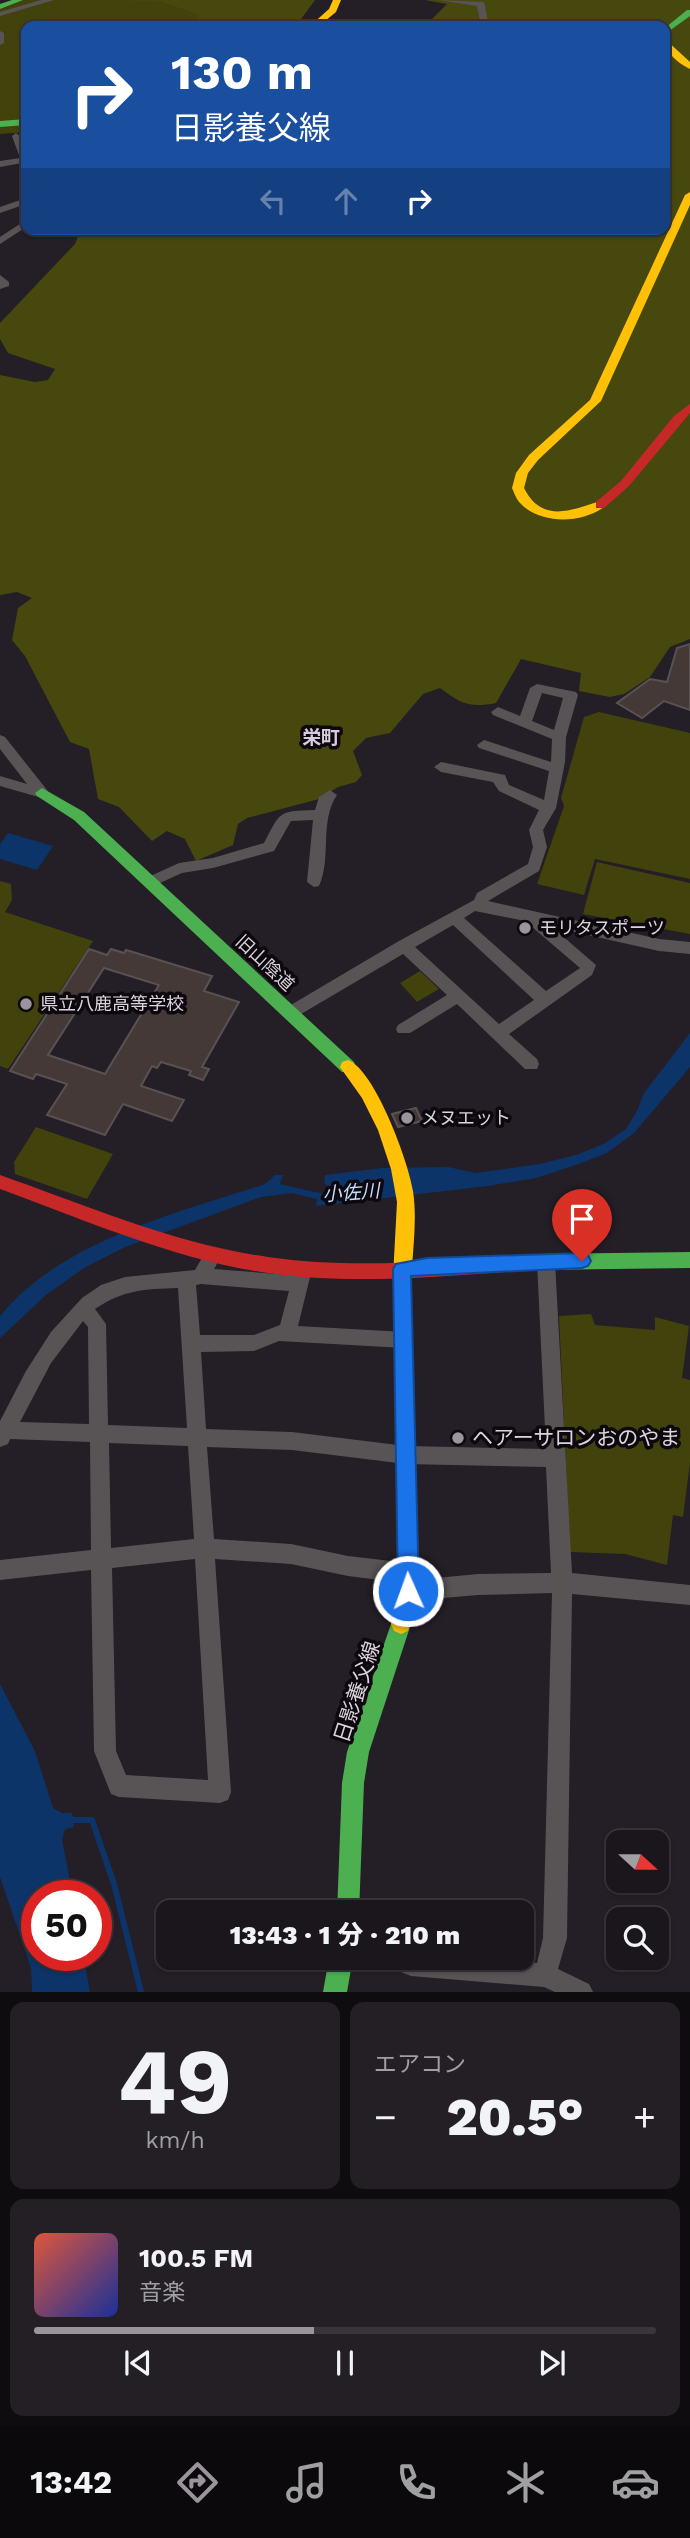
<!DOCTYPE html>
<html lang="ja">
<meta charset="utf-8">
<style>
:root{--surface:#1b161c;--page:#241f25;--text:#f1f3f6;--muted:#a09fa3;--line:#39353b;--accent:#9b949d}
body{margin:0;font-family:"Work Sans","Noto Sans JP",sans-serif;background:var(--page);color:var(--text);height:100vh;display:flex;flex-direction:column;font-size:26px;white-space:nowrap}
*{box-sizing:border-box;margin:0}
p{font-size:23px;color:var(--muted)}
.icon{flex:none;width:38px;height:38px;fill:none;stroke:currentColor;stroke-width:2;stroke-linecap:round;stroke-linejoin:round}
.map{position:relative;height:1992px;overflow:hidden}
.drawer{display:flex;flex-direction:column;gap:10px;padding:10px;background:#0f0c0f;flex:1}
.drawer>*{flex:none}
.top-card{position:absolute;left:21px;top:21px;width:649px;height:214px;border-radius:14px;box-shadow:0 2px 5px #0004,0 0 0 2px var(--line);background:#1a4fa0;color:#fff;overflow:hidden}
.needle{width:46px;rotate:111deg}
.fabs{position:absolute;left:606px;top:1830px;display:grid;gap:14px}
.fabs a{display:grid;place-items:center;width:63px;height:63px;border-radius:14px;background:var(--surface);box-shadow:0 2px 5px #0004,0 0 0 2px var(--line);font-size:35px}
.speed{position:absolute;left:21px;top:1880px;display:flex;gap:14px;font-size:35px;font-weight:700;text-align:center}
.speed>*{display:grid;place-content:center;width:91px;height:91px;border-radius:50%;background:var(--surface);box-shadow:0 2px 5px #0004,0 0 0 2px var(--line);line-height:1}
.speed .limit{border:10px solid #d22;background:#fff;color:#111}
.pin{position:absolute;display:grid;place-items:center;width:60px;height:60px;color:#fff;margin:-72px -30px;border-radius:50% 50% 50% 0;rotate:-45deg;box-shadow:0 0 7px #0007}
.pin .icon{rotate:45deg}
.me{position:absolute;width:77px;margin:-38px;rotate:358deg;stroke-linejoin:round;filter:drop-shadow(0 0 5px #0008)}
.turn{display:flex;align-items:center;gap:24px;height:147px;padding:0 35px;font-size:32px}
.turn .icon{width:91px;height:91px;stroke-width:2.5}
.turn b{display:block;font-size:49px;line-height:60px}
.lanes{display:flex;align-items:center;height:66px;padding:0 35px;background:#0003;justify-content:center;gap:35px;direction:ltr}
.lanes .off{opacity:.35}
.big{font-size:52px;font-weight:800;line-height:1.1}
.drawer .tile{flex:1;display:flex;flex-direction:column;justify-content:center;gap:10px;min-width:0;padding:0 24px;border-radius:14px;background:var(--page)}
.drawer .dial{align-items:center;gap:0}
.dial b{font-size:91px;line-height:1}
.song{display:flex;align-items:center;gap:21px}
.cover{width:84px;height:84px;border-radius:10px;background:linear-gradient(135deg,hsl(10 70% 55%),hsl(230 70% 35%))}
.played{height:7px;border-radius:4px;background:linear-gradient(90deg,var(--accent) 45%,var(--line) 45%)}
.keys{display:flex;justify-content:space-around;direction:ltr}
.heat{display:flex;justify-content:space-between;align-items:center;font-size:38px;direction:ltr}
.drawer .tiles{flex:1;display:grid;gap:10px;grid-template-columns:1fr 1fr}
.tile:last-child{grid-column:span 2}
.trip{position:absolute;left:156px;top:1900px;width:378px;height:70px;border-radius:14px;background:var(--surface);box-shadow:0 2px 5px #0004,0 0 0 2px var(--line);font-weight:800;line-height:70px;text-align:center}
.tab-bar{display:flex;height:112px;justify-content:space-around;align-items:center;background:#0b090b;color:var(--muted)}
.tab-bar .icon{width:49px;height:49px}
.tab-bar .selected{color:var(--accent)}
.tab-bar b{font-size:32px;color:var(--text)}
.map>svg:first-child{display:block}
</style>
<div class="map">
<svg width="690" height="1992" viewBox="0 0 690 1992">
<rect width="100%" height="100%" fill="#241e26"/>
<path fill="#41420c" d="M22,0H191L250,26H26V132L0,134V8Z
M599,712L690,733V879L595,859L584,895L537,884L564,806L561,798L584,717Z
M597,862L690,883V934L583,914Z
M0,881L11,884L12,900L5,912L93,941L8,1069L0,1066Z
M420,971L439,989L417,1002L400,983Z
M36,1127L113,1154L87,1199L15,1174L14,1162Z
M591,1314L595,1325L655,1330V1317L689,1326L682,1378L690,1380V1463L683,1517L673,1515L667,1565L625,1554L570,1552L559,1316Z"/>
<path fill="#47480e" d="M83,0H315L296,26H202L197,14L159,1Z
M425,0H690V639L670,647L650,677L624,694L610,697L579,691L581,673L521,659L496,703C470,708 461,704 440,688L423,694L390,733L366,738L353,751L362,775L356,782L338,787L319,799L247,818L238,824L233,845L196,861L185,839L167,831L152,841L119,807L98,799L89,749L70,742L25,656L12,640L18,608L32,598L17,592L0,595V375L35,382L48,380L55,369L8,353L0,339V323L75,244L81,229H665V26H425L447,4Z"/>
<path fill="#0c3468" d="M8,833L53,846L37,870L0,859V844Z
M690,1033V1067L634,1133L607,1153L576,1165L536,1178L488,1186L316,1206L317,1199L292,1193L261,1197L125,1247L84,1268L46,1295L0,1338V1316C61,1241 176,1213 265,1184L275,1175H283L280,1184L324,1194L327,1185L324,1183L325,1175L382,1168L448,1167L475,1173L540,1164L579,1154L605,1143L626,1129L638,1109L644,1093Z
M0,1684L35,1751L53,1808L62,1813H72L74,1827L65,1829L62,1840L73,1895H37V1955H83L90,1992H32L31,1968L0,1877Z"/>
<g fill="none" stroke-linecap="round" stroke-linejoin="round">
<path stroke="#0c3468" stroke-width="6" d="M68,1820H92L114,1884L141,1992"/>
</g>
<path fill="#453937" stroke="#585253" stroke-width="2" fill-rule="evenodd" d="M690,644V710L664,701L642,718L617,703L650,679L667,682L677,648Z
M89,949L107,955L111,949L124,953L126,950L212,976L204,991L239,1002L202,1067L209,1069L203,1080L189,1075L191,1071L161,1062L157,1068L152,1066L141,1086L184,1100L172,1121L123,1104L105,1135L47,1115L67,1084L36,1074L33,1079L10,1071ZM104,968L159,985L105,1074L48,1055Z
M416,1108L422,1121L398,1127L392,1114Z"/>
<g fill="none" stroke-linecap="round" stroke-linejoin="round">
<path fill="#585455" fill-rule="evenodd" d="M41,0H54L0,16V12Z
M438,0L484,2L489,26H481L477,6Z
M0,31L4,33V43L0,45Z
M16,133C26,139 26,155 26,166L22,163L0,167V161L20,158L12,136Z
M26,198V204L0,213V207Z
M26,220V227L0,244V237Z
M0,275L9,282V286L0,289Z
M537,684L576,692L578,695L566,737L565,762L556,808L543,830L547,847L539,871L488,901L659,939L690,942V954L659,951L552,927L596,965L592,975L509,1034L537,1059L539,1064L537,1069H525L457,1004L410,1033H398L396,1029L398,1025L447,995L403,954L296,1017H284L282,1013L284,1009L399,941L474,900L477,893L528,864L533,847L529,830L539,810L499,791L493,782L441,772L434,767L441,762L505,775L509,785L544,800L549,771L479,748L477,745L484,740L551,762L552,739L493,715L491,712L498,707L520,716L530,688ZM542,693L563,698L554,730L532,721ZM475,911L525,921L580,968L546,991L464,918ZM453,925L534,1000L499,1024L415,947Z
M0,735L5,737L47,790L49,793L47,796L42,798L0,786V776L27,784L0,749Z
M330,790L337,795C319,821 332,858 319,886L314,887L307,882L313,820L291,821L274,851L213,868L182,873L151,887L144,882L146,878L179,863L213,858L264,843C281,811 278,811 315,810L319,797Z
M213,1247L219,1249L222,1255L214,1269L290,1275L293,1273L297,1263L303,1261L309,1263L312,1269L298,1326L404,1332L411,1334L413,1340L411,1346L404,1348L279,1341L254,1351L201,1352L206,1429L292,1432L406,1446L546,1449L537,1262L540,1256L546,1254L552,1256L555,1262L572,1573L690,1585V1605L572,1594L567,1938L558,1969L589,1984L593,1992H555L544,1987L411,1976L386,1966L382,1958H484L537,1963L543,1938L552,1593L478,1595L408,1601L401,1598L398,1591L404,1583L348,1576L291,1564L215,1559L231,1792L228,1800L220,1803L119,1797L111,1794L94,1751L91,1570L0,1580V1560L91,1550L90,1442L10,1439L8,1444L0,1447V1421L26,1371L51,1332L82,1298L101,1285L125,1277L195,1270L207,1249ZM201,1284L289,1291L280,1325L254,1335H200L196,1285ZM178,1288L187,1428L108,1425L106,1324L95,1309C123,1290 144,1289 178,1288ZM83,1321L88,1327L89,1424L20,1422L51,1363ZM109,1443L188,1446L194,1539L111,1548ZM207,1447L292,1450L406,1464L546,1467L551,1573L478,1574L415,1580L418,1573L415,1566L408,1563L348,1556L291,1544L214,1539ZM195,1559L208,1780L126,1775L116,1751L112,1568Z"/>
<path fill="#4caf50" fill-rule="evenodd" d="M12,0H23L0,9V4Z
M687,10H690V16L665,34V28Z
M26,119V125L0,127V121Z
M42,788L84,812L354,1062L356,1067L354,1072H342L74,820L37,796L35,793Z
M690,1252V1268L538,1270L532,1268L529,1262L532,1256L538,1254Z
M401,1614L408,1617L411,1624L369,1752L364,1783L359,1913H337L342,1783L347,1752L391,1624L394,1617Z
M329,1958H353L347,1992H323Z"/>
<path fill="#ffc107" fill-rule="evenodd" d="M333,0H341L336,12L319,26H310L329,9Z
M665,39L690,62V69C678,63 665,53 665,39Z
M690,192V205L601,401L538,460L528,473L524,488C542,524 572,510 600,501L606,505C585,524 540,525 520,503C516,499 514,492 512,488L516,473L529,455L590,400L685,195Z
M348,1060C375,1070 409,1163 413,1191C418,1224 411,1259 411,1292C414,1392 416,1491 418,1591L408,1631L401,1634L394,1631L391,1624L398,1591L393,1277L397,1202L391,1169L378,1130L362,1098L340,1067L342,1062Z"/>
<path fill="#c62828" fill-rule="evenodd" d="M690,404V413L629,486L604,508H596V502L621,481L674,416Z
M0,1175C88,1206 175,1244 268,1257C357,1270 449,1260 538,1254L544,1256L547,1262L544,1268L538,1270C449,1275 357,1286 268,1273C175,1260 88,1221 0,1189Z"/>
</g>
<path fill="#1a73e8" stroke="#114b97" stroke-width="2" d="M582,1253L588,1255L591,1261L588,1266L582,1268L411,1276L419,1591L416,1598L408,1601L401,1598L398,1591L393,1269L396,1264L427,1258Z"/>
<g fill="#9b949d" stroke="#0c080d" stroke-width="2.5">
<circle cx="525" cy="928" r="7"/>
<circle cx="26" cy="1004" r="7"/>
<circle cx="407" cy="1118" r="7"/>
<circle cx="458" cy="1438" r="7"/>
</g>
<g text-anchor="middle" stroke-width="7" stroke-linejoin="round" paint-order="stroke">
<g font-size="18" fill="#dbd3dd" stroke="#0c080d" text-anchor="start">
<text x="539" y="934">モリタスポーツ</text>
<text x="40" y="1010">県立八鹿高等学校</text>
<text x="421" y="1124">メヌエット</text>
</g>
<g font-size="18" fill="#dbd3dd" stroke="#0c080d">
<text transform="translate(265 963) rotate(43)" y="6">旧山陰道</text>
</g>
<g font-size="19" font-weight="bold" fill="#dacbde" stroke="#0c080d">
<text x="321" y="744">栄町</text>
</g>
<g font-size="19" font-style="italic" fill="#c3dcff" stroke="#0c080d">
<text transform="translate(351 1192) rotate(-4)" y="7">小佐川</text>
</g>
<g font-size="21" fill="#dbd3dd" stroke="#0c080d" text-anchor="start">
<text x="472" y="1445">ヘアーサロンおのやま</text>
</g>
<g font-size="21" fill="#dbd3dd" stroke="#0c080d">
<text transform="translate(357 1692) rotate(-72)" y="7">日影養父線</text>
</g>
</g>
</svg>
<div class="fabs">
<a><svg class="needle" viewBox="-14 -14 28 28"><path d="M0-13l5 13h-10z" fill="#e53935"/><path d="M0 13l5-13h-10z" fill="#a09fa3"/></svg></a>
<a><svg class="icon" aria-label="search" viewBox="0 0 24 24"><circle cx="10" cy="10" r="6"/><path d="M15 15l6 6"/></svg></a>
</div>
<div class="speed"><div class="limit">50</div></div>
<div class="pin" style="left:582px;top:1261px;background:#d93025"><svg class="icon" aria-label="arrive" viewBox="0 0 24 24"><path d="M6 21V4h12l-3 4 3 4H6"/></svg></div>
<svg class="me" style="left:408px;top:1591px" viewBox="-20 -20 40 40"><circle r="17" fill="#1a73e8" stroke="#fff" stroke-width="3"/><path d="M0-11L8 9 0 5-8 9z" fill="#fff"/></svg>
<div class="trip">13:43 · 1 分 · 210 m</div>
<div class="top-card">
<div class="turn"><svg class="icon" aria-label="right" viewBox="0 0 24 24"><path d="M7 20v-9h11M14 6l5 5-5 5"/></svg><div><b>130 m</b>日影養父線</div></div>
<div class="lanes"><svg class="icon off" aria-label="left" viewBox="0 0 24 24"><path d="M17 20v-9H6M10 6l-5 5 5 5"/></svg><svg class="icon off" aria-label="ahead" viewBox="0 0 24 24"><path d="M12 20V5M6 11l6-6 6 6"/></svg><svg class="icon" aria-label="right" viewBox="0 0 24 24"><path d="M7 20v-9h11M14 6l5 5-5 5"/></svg></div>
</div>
</div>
<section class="drawer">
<div class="tiles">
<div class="tile dial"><b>49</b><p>km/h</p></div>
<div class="tile"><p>エアコン</p>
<div class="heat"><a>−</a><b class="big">20.5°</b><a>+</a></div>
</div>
<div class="tile">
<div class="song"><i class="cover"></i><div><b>100.5 FM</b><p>音楽</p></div></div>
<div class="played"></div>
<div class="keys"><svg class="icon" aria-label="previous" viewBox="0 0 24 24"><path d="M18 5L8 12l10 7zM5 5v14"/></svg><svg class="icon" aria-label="pause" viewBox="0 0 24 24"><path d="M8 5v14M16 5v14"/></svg><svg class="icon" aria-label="next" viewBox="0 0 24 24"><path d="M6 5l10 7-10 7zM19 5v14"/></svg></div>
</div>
</div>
</section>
<nav class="tab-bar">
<b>13:42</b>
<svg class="icon selected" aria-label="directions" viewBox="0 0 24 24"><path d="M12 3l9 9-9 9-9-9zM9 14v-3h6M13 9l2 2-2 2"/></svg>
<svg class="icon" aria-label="music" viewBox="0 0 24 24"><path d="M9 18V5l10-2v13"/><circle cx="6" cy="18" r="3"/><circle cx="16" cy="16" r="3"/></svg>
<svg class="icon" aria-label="phone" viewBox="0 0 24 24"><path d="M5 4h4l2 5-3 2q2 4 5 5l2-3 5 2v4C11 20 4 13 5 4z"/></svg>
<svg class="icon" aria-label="climate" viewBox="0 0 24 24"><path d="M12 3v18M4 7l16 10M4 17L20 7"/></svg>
<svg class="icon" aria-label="car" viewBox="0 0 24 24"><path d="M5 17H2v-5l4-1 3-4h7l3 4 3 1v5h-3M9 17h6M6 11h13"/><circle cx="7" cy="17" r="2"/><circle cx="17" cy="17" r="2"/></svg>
</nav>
